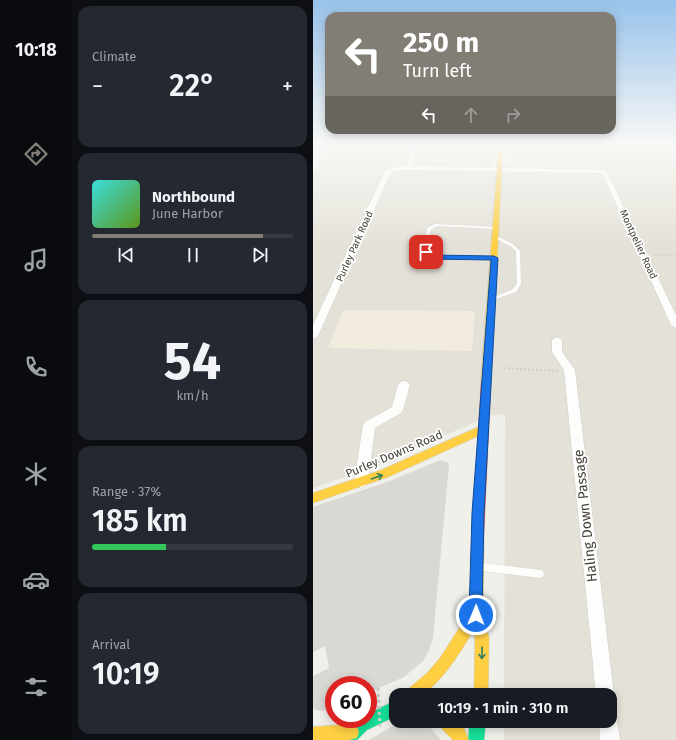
<!DOCTYPE html>
<meta charset="utf-8">
<style>
:root{--surface:#171b24;--page:#242831;--text:#f1f3f6;--muted:#9ea1a6;--line:#363941;--accent:#827e76}
body{margin:0;font-family:"Fira Sans",sans-serif;background:var(--page);color:var(--text);height:100vh;display:flex;flex-direction:column;font-size:15px;white-space:nowrap}
*{box-sizing:border-box;margin:0}
p{font-size:13px;color:var(--muted)}
.icon{flex:none;width:22px;height:22px;fill:none;stroke:currentColor;stroke-width:2;stroke-linecap:round;stroke-linejoin:round}
.map{position:relative;flex:1;overflow:hidden}
.details{display:flex;flex-direction:column;gap:6px;padding:6px;background:#0d0f14;width:241px}
.details>*{flex:none}
.guide{position:absolute;left:12px;top:12px;width:291px;height:122px;border-radius:12px;box-shadow:0 2px 10px #0003;background:#827e76;color:#fff;overflow:hidden}
.speed{position:absolute;left:12px;top:676px;display:flex;gap:8px;font-size:20px;font-weight:700;text-align:center}
.speed>*{display:grid;place-content:center;width:52px;height:52px;border-radius:50%;background:var(--surface);box-shadow:0 2px 10px #0003;line-height:1}
.speed .limit{border:6px solid #d22;background:#fff;color:#111}
.pin{position:absolute;display:grid;place-items:center;width:34px;height:34px;color:#fff;margin:-17px;border-radius:8px;box-shadow:0 2px 6px #0006}
.me{position:absolute;width:44px;margin:-22px;rotate:1deg;stroke-linejoin:round;filter:drop-shadow(0 0 3px #0008)}
.turn{display:flex;align-items:center;gap:14px;height:84px;padding:0 12px;font-size:18px}
.turn .icon{width:52px;height:52px;stroke-width:2.5}
.turn b{display:block;font-size:28px;line-height:34px}
.lanes{display:flex;align-items:center;height:38px;padding:0 12px;background:#0003;justify-content:center;gap:20px;direction:ltr}
.lanes .off{opacity:.35}
.big{font-size:30px;font-weight:600;line-height:1.1}
.details .card{flex:1;display:flex;flex-direction:column;justify-content:center;gap:6px;min-width:0;padding:0 14px;border-radius:12px;background:var(--page)}
.details .dial{align-items:center;gap:0}
.dial b{font-size:52px;line-height:1}
.song{display:flex;align-items:center;gap:12px}
.cover{width:48px;height:48px;border-radius:6px;background:linear-gradient(135deg,hsl(180 70% 55%),hsl(90 70% 35%))}
.played{height:4px;border-radius:2px;background:linear-gradient(90deg,var(--accent) 85%,var(--line) 85%)}
.keys{display:flex;justify-content:space-around;direction:ltr}
.heat{display:flex;justify-content:space-between;align-items:center;font-size:22px;direction:ltr}
.charge{height:6px;border-radius:3px;background:linear-gradient(90deg,#34c759 37%,var(--line) 0)}
.trip{position:absolute;left:76px;top:688px;width:228px;height:40px;border-radius:12px;background:var(--surface);box-shadow:0 2px 10px #0003;font-weight:600;line-height:40px;text-align:center}
main{display:flex;flex:1;min-height:0}
.dock{display:flex;flex-direction:column;width:72px;justify-content:space-around;align-items:center;background:#090b0e;color:var(--muted)}
.dock .icon{width:28px;height:28px}
.dock .selected{color:var(--accent)}
.dock b{font-size:18px;color:var(--text)}
.map>svg:first-child{display:block}
</style>
<main>
<nav class="dock">
<b>10:18</b>
<svg class="icon selected" aria-label="directions" viewBox="0 0 24 24"><path d="M12 3l9 9-9 9-9-9zM9 14v-3h6M13 9l2 2-2 2"/></svg>
<svg class="icon" aria-label="music" viewBox="0 0 24 24"><path d="M9 18V5l10-2v13"/><circle cx="6" cy="18" r="3"/><circle cx="16" cy="16" r="3"/></svg>
<svg class="icon" aria-label="phone" viewBox="0 0 24 24"><path d="M5 4h4l2 5-3 2q2 4 5 5l2-3 5 2v4C11 20 4 13 5 4z"/></svg>
<svg class="icon" aria-label="climate" viewBox="0 0 24 24"><path d="M12 3v18M4 7l16 10M4 17L20 7"/></svg>
<svg class="icon" aria-label="car" viewBox="0 0 24 24"><path d="M5 17H2v-5l4-1 3-4h7l3 4 3 1v5h-3M9 17h6M6 11h13"/><circle cx="7" cy="17" r="2"/><circle cx="17" cy="17" r="2"/></svg>
<svg class="icon" aria-label="filters" viewBox="0 0 24 24"><path d="M4 7h16M4 17h16"/><circle cx="9" cy="7" r="2"/><circle cx="15" cy="17" r="2"/></svg>
</nav>
<section class="details">
<div class="card"><p>Climate</p>
<div class="heat"><a>−</a><b class="big">22°</b><a>+</a></div>
</div>
<div class="card">
<div class="song"><i class="cover"></i><div><b>Northbound</b><p>June Harbor</p></div></div>
<div class="played"></div>
<div class="keys"><svg class="icon" aria-label="previous" viewBox="0 0 24 24"><path d="M18 5L8 12l10 7zM5 5v14"/></svg><svg class="icon" aria-label="pause" viewBox="0 0 24 24"><path d="M8 5v14M16 5v14"/></svg><svg class="icon" aria-label="next" viewBox="0 0 24 24"><path d="M6 5l10 7-10 7zM19 5v14"/></svg></div>
</div>
<div class="card dial"><b>54</b><p>km/h</p></div>
<div class="card"><p>Range · 37%</p><b class="big">185 km</b><div class="charge"></div></div>
<div class="card"><p>Arrival</p><b class="big">10:19</b></div>
</section>
<div class="map">
<svg width="363" height="740" viewBox="0 0 363 740">
<rect width="100%" height="100%" fill="#f0f0eb"/>
<path fill="#e4e2d8" d="M18,143H100V145L181,146L180,167L287,169L280,143H363V740H191V721H297V695H191L192,414L175,416L62,467L0,488V176Z"/>
<path fill="#f2ecde" d="M30,310L162,311L159,351L15,348Z"/>
<path fill="#ebe7da" d="M196,143H280L288,169L197,167Z"/>
<path fill="#dad8d3" d="M127,460L134,462L136,465L120,638L116,650L110,661L91,677L55,693V685H21V708L9,711L0,709V676L16,668L12,646L0,652V507L77,481Z
M88,721H99L114,724L128,740H56Z"/>
<g fill="none" stroke-linecap="round" stroke-linejoin="round">
<defs>
<path id="lane" d="M169,143H171V144L169,145Z
M122,224L183,227L185,228L183,229L124,226L118,229L115,251L116,255L180,257L182,258L180,259L119,258L113,257L111,251L114,228Z
M182,236H184L201,245L207,251L208,284L203,292L180,300H178V298L199,290L204,284L203,251L199,247L182,238Z
M170,563L227,570L230,571L231,574L230,577L227,578L170,571L167,570L166,567L167,564Z"/>
<path id="street" d="M99,143H105L99,166L293,170L363,315V328L358,325L289,173L90,170L78,172L5,336L0,339V325L69,177L73,170L94,164Z
M316,143H336L333,145L312,147L309,145Z
M244,337L249,340V352L262,370L301,695L297,702V695H283L251,370L239,352V340Z
M91,381L95,382L97,385L90,410L88,413L62,428L55,482L53,486L48,488L43,486L41,482L50,425L52,422L79,407L85,385L87,382Z
M297,712L302,714L304,721L307,740H287L286,721H297Z"/>
<path id="fast" d="M83,700V716L54,730L44,740H25L27,734L44,720L55,719V714Z
M157,721H173L171,740H155Z"/>
<path id="slow" d="M186,143H190L178,382L173,385L168,382Z
M170,425L174,426L175,429L174,432L75,477L0,503V493L68,470Z
M165,528L169,530L171,534L170,615L176,638L175,695H161L162,638L160,631C145,656 133,676 110,695H92L94,690L114,673L127,658L156,613L159,534L161,530Z
M123,721H142L151,728L156,740H140L126,726Z
M38,724L44,726L46,732L44,738L36,740H0V727Z"/>
<path id="jam" d="M173,379L178,382L171,534L169,538L165,540L161,538L159,534L168,382Z"/>
</defs>
<use href="#lane" stroke="#cecdc8" stroke-width="0.5"/>
<use href="#street" stroke="#cecdc8" stroke-width="1"/>
<use href="#fast" stroke="#cfcdc2" stroke-width="1"/>
<use href="#slow" stroke="#cfcdc2" stroke-width="1"/>
<use href="#jam" stroke="#cfcdc2" stroke-width="1"/>
<path stroke="#d1cfcb" stroke-width="1.5" stroke-dasharray="1.5 1.5" stroke-linecap="butt" d="M340,255H363"/>
<path stroke="#d1cfcb" stroke-width="2" stroke-dasharray="2 2" stroke-linecap="butt" d="M187,368L245,371"/>
<use href="#lane" fill="#fdfdfc" fill-rule="evenodd"/>
<use href="#street" fill="#fdfdfc" fill-rule="evenodd"/>
<use href="#fast" fill="#16e098" fill-rule="evenodd"/>
<use href="#slow" fill="#ffcf43" fill-rule="evenodd"/>
<use href="#jam" fill="#f24e42" fill-rule="evenodd"/>
<path stroke="#d9d9d8" stroke-width="2" stroke-dasharray="3 3" stroke-linecap="butt" d="M0,145L1,143"/>
<path stroke="#d1cfcb" stroke-width="3" stroke-dasharray="3 3" stroke-linecap="butt" d="M65,688L67,728"/>
</g>
<defs><path id="oneway-shaft" d="M-6 0H5M1.5-3L5.5 0L1.5 3" fill="none" stroke-width="1.6" stroke-linecap="round" stroke-linejoin="round"/></defs>
<g stroke="#33815e">
<use href="#oneway-shaft" transform="translate(64 477) rotate(-19)"/>
<use href="#oneway-shaft" transform="translate(169 653) rotate(91)"/>
</g>
<linearGradient id="sky" x2="0" y2="1"><stop stop-color="#97c2ea"/><stop offset="0.58" stop-color="#f8f8f6"/><stop offset="1" stop-color="#f8f8f6" stop-opacity="0"/></linearGradient>
<rect width="363" height="246" fill="url(#sky)"/>
<path fill="#1a73e8" stroke="#114b97" d="M113,249L120,255L181,256L185,258L171,513L169,615L167,620L163,622L158,620L156,615L159,513L178,260L119,259L111,256L110,252Z"/>
<g text-anchor="middle" stroke-width="3.5" stroke-linejoin="round" paint-order="stroke">
<g font-size="10" fill="#464137" stroke="#fff">
<text transform="translate(326 244) rotate(65)" y="4">Montpelier Road</text>
<text transform="translate(41 246) rotate(-66)" y="4">Purley Park Road</text>
</g>
<g font-size="12" fill="#464137" stroke="#fff">
<text transform="translate(81 454) rotate(-23)" y="4">Purley Downs Road</text>
</g>
<g font-size="14" fill="#464137" stroke="#fff">
<text transform="translate(272 516) rotate(-96)" y="5">Haling Down Passage</text>
</g>
</g>
</svg>
<div class="speed"><div class="limit">60</div></div>
<div class="pin" style="left:113px;top:252px;background:#d93025"><svg class="icon" aria-label="arrive" viewBox="0 0 24 24"><path d="M6 21V4h12l-3 4 3 4H6"/></svg></div>
<svg class="me" style="left:163px;top:615px" viewBox="-20 -20 40 40"><circle r="17" fill="#1a73e8" stroke="#fff" stroke-width="3"/><path d="M0-11L8 9 0 5-8 9z" fill="#fff"/></svg>
<div class="trip">10:19 · 1 min · 310 m</div>
<div class="guide">
<div class="turn"><svg class="icon" aria-label="left" viewBox="0 0 24 24"><path d="M17 20v-9H6M10 6l-5 5 5 5"/></svg><div><b>250 m</b>Turn left</div></div>
<div class="lanes"><svg class="icon" aria-label="left" viewBox="0 0 24 24"><path d="M17 20v-9H6M10 6l-5 5 5 5"/></svg><svg class="icon off" aria-label="ahead" viewBox="0 0 24 24"><path d="M12 20V5M6 11l6-6 6 6"/></svg><svg class="icon off" aria-label="right" viewBox="0 0 24 24"><path d="M7 20v-9h11M14 6l5 5-5 5"/></svg></div>
</div>
</div>
</main>
